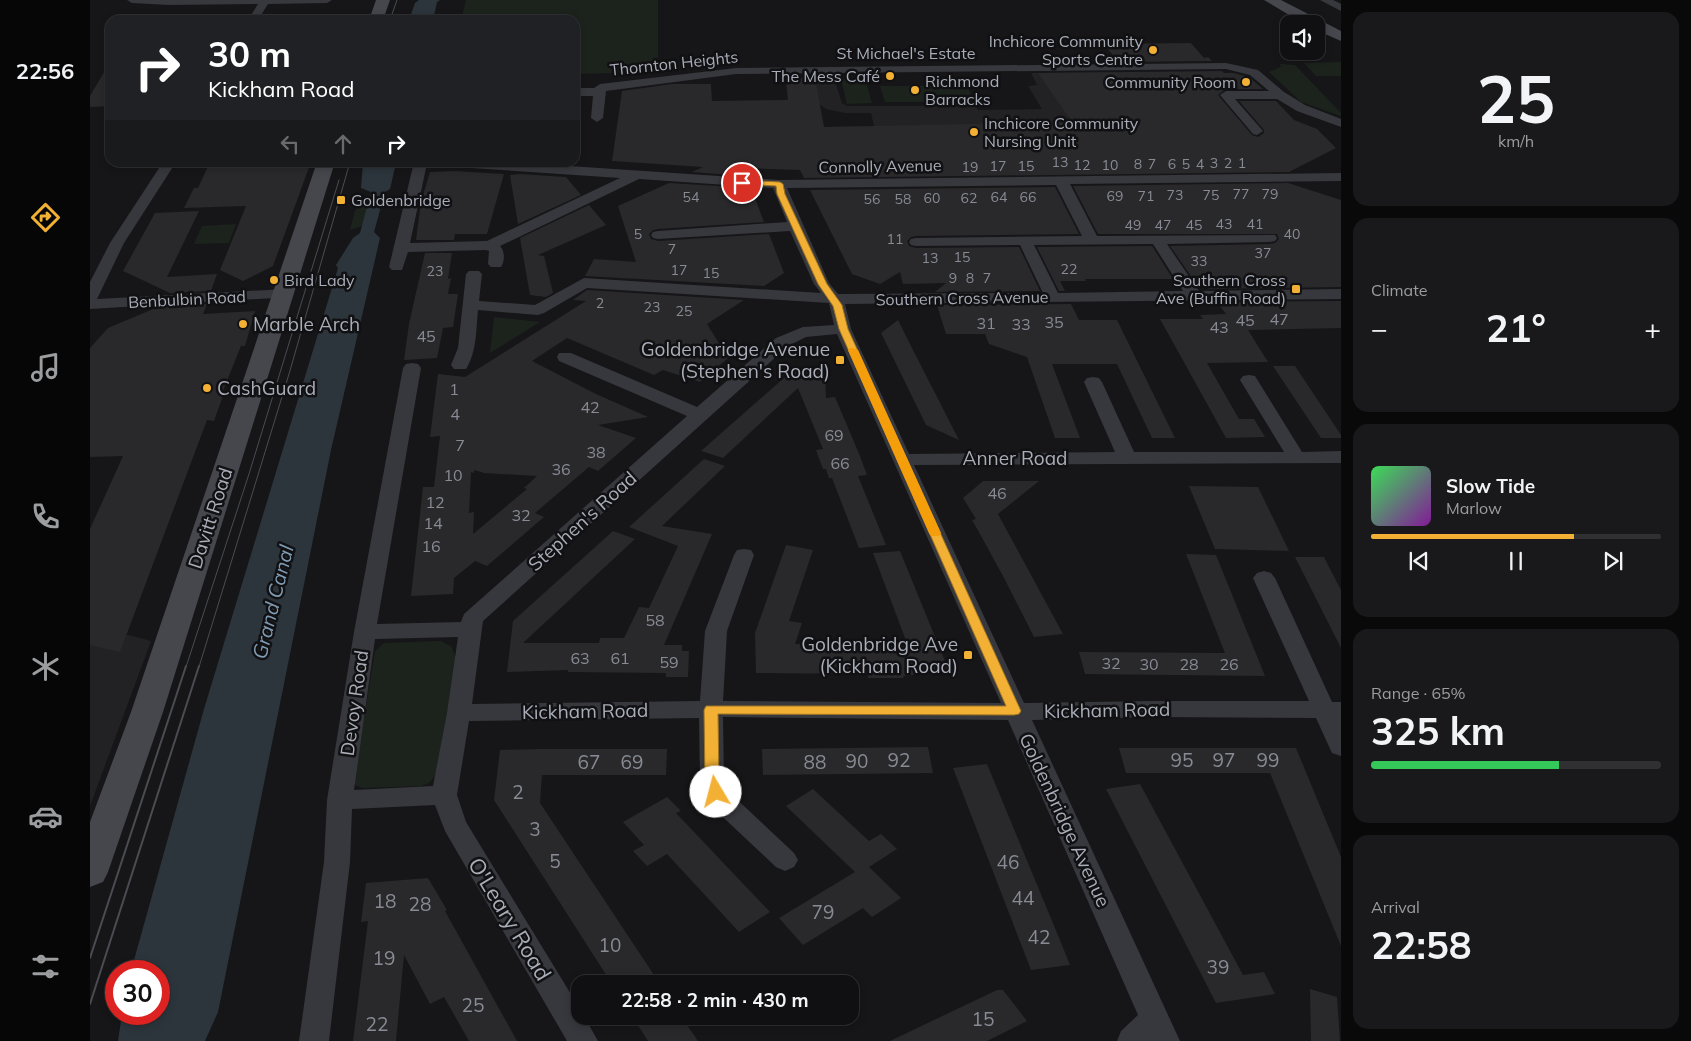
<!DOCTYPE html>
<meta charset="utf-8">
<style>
:root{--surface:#101012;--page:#19191b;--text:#f1f3f6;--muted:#9c9d9f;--line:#303032;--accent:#f2b134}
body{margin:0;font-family:Mulish,sans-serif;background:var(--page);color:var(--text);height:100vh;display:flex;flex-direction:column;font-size:19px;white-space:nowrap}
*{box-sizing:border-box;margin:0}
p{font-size:16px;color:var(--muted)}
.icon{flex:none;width:28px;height:28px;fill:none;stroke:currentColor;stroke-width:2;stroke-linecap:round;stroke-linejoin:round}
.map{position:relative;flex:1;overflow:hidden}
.panel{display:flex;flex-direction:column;gap:12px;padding:12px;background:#09090a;width:350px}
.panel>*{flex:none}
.hud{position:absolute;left:15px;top:15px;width:475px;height:152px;border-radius:15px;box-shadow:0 2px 8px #0003,0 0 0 1px var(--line);background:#202124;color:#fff;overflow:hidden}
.controls{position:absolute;left:1190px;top:15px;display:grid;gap:10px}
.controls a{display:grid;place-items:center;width:45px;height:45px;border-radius:10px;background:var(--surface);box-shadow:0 2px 8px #0003,0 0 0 1px var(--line);font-size:25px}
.speed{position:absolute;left:15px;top:960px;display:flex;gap:10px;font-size:25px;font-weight:700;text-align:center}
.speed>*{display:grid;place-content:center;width:65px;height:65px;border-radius:50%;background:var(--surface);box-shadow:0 2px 8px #0003,0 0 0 1px var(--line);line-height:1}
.speed .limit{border:8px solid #d22;background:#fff;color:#111}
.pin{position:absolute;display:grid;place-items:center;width:42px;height:42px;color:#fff;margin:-21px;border:2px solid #fff;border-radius:50%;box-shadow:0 1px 5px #0007}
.me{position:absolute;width:55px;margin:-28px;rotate:352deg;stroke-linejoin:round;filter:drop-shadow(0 0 4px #0008)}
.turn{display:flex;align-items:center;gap:18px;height:105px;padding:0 20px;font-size:22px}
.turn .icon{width:65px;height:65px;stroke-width:2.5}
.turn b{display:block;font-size:35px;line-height:42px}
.lanes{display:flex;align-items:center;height:48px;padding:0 20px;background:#0003;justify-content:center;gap:25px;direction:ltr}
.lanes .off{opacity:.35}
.big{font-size:38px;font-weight:700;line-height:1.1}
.panel .tile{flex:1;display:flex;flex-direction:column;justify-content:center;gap:8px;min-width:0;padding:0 18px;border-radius:15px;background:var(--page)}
.panel .dial{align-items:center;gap:0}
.dial b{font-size:65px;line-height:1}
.song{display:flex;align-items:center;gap:15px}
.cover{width:60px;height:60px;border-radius:8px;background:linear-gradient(135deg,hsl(130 70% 55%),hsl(290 70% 35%))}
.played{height:5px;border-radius:2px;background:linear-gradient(90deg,var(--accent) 70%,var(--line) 70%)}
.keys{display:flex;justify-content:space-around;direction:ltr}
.heat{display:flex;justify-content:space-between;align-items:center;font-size:28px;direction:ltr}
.charge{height:8px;border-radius:4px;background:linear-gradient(90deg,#34c759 65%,var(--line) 0)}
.trip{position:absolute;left:481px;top:975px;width:288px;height:50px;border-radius:15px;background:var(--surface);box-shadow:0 2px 8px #0003,0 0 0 1px var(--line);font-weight:700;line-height:50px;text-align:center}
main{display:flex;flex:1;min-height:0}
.tabs{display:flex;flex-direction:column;width:90px;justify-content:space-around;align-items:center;background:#060607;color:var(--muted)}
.tabs .icon{width:35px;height:35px}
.tabs .active{color:var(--accent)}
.tabs b{font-size:22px;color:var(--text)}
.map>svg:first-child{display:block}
</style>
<main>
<nav class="tabs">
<b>22:56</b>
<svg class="icon active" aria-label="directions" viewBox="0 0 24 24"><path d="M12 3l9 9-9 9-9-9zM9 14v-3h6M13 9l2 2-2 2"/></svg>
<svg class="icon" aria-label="music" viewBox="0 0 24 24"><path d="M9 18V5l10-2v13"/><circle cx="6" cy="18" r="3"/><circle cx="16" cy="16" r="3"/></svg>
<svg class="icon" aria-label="phone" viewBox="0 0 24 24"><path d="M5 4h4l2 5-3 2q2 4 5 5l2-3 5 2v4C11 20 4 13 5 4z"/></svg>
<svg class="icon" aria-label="climate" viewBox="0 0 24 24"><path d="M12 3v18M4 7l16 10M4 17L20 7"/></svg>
<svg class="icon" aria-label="car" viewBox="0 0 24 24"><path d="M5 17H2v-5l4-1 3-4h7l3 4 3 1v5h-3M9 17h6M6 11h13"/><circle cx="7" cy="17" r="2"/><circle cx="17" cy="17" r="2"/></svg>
<svg class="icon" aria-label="filters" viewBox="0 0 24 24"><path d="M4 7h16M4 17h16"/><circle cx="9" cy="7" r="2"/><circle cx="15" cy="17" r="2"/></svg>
</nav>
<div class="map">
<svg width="1251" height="1041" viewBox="0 0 1251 1041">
<rect width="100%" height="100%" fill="#161618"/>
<path fill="#222225" d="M1044,72L1094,141L789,147L781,113H755L736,109L729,104L723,76L743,75L752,103L757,106H886L888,110L952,109L938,86L947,85L941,73Z
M0,625L61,641L0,806Z"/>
<path fill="#1c231d" d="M376,0H568V72L485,74V20H371Z
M1251,62V76H1226L1214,63Z
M1190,64L1205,65L1251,113V116L1211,102L1179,72L1191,67Z
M751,79H775L782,103L757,104Z
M790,86H877L885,102H795Z
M269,206H280L275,225L260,230L265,211Z
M146,224L139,243L104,244L112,226Z
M404,317L450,322L400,353Z
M350,641L361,646L367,660L351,760L345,776L339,783L331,786L272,788L263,784L285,651L294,643Z"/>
<path fill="#2c353c" d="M329,0H350L347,2L343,20H319L325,3Z
M273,163H306L300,189L295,192L284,232L290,238L241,450L128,1012L115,1041H28L32,1014H69V971H41L114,709L248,268L246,265L263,238L270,233L281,192L271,188Z"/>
<path fill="#29292c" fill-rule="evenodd" d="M1101,43L1114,58L1118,57L1122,61L1028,62L1014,44Z
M20,62V106L0,107V96Z
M1132,71L1134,73H1143L1159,77L1173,89H1136L1128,95L1162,135L1168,137L1174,133V130L1149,101H1186L1204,120L1227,129L1246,148L1199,172L714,178L710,170L653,168L656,176L602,172L613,167L522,161L532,91L582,84H621L622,101L698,100L696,81H700L699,78H725L734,127L982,122L948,73Z
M120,162H221L183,266L153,281L130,270L156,206L94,208L104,188H108Z
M364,171L414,174L397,234H365L364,240H326L331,202L340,172Z
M430,174L476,177L491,195L428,224L420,175Z
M579,183L661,188L674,222L568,229L563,230L559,234L561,239L568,241L679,234L694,273L674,286L495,276L504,259L546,262L528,206Z
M1198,183L1251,200V287L1118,289L1111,279H1103L1080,246L1180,244L1185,243L1189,239L1187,234H1008L983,186Z
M965,187L989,234L826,236L821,237L817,241L819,246L826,248L929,247L950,291L845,292L856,283L813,284L810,272L790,284L762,274L720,190Z
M499,205L516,225L448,255L454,256L463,293L456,297L440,295L430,238Z
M109,211L77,277L127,274L121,291L80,293L33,271L65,213Z
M1062,246L1083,279H995L996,281H970L975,291H969L947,247Z
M335,253H362L358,279L361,278L358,294H368L363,327L353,328L347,358L314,360L319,324Z
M497,290L654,300L617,324L638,358L610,382L573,370L564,375L477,338L442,361L506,394L558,417L508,425L546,438L508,471L499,467L445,513L454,517L397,566L385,561L364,578L363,594L321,596L333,487H344L350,436L340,437L348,374L375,377L496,301L483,300ZM384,470L394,473L447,476L434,488L437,489L383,534L384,512L379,513L381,472L384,473Z
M1251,301V328L1158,330L1178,362L1117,363L1149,419H1164L1175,437L1136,438L1070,319H1113L1110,315L1136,314L1127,302Z
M117,304L113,314L165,311L155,346H151L132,393H134L124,421L117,420L30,652L0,645V529L33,456L0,457V348L18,328L68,307Z
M981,304L989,320H1027L1085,438H1062L1027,364H962L990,438H965L937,357L899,344L895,334H856L847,305Z
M808,320L824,352L869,440L836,425L791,333Z
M1183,366H1205L1251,435V438H1231Z
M700,368L735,369L736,398L745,397L770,456L777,475L768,476L796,545L769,548L742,478H739L736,469H733L726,450L733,449L708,388L633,458L611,451L702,371Z
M614,459L635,466L572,526L622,534L574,645H592V651H599L598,677H576V673L478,672V670L417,672L423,621L523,531L545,539L433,643H509L510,638H534L549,607L559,608L588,546L539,527Z
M893,481H949L908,514L973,634L944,637L913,576L890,534L882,520L886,519L873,498Z
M1099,486L1168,487L1199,551L1125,549Z
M696,545L723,550L699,621L712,623L705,644L818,646L783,553L810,551L859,671L813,676L814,678H778V674L666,673L665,633Z
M1096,554L1126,555L1175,676L995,674L989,652L1135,653Z
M1205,557H1234L1240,569L1251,590V648Z
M838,747L843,773L673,775L672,749Z
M1029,748H1206L1251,857V946L1180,773H1036Z
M453,749H577L576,775H452L450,803L570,984H522L404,800L410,750Z
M897,764L972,945L980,965L941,970L863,768Z
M1050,784L1153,975L1174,972L1185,994L1126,1003L1016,789Z
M723,789L779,841L791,834L807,849L779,867L811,898L782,917L773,908L713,945L689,918L765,872L696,806Z
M577,797L591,811L586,813L680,912L649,932L577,854L557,866L543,851L554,845L533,822Z
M338,878L357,910L355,911L427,1041H379L354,997L340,1004L314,955L306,1041H263L278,921L271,922L276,883Z
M1220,989L1247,997L1250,1041H1221Z
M907,990H913L937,1021L897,1041H800Z
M542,1016H591L608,1041H558Z"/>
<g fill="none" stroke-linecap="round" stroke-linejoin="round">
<path fill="#37383d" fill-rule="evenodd" d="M37,0H242L237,3L178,4L168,20H158L168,4L79,5L42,3Z
M1230,0H1243L1251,4V11Z
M1136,63L1168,70L1194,92L1215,105L1251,119V127L1207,111L1187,99H1145L1173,131L1167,135L1163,134L1130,95L1136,91H1179L1160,75L1136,69L646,74L516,91L513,118L507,122L501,118L503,96H485V88H504L510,84L646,68Z
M73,162H86L34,243L7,299L195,289L201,291L203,294L201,297L0,309V282L20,243Z
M324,162H419L689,180L1251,173V181L980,184L1007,236L1185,235L1187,238L1185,241L1180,242L1077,244L1109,291L1251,289V299L755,304L761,329L819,454L1025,452L994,382L997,378L1003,377L1009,378L1012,382L1044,452H1194L1150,380L1153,376L1159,375L1165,376L1212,452L1251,451V463L824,465L934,703L1065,701H1219L1163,578L1167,573L1174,571L1181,573L1185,578L1242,702H1251V756L1242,753L1226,718L1065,717L942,720L1090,1041H1027L1031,1031L1048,1015L918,720L633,717L634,781L639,792L704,853L708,860L704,867L695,871L686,867L620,805L616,798L610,781L609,718L379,721L367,795L376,822L490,1009V1016H494L508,1041H477L355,831L345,805L262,809L260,862L239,1041H209L234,862L237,800L264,632L313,368L316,364L322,363L328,364L331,368L287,624L371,622L374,614L597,416L469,361L467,357L469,353H481L607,407L686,338L713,327L744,325L739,303L497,288L454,313L448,315L388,310C386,329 387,352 376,369H364L361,365L368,348L376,274L379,271H389L392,274L389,301L445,305L494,278L731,293L724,284L700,231L568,239L563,238L561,235L563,232L568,231L697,222L683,188L549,179L410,246C415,251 415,261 411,267H401L398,264L399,251L396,250L318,252L312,270H302L299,267ZM366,167L530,178L397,241L320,243L336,168ZM966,185L992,236L826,238L821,239L819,242L821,245L826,246L930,245L953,293L748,294L739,283L697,188ZM1063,244L1093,291L968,293L944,245ZM747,334L911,703L633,701L637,631L664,555L661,550L654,549L647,550L644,555L615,631L610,701L382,704L393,621L698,346L716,337ZM368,637L357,713L343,786L264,790L285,639Z"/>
<path fill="#45474d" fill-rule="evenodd" d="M286,0H300L293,20H279Z
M1174,0H1191L1251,31V41L1226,30V24H1214Z
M227,162H245L73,712L18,872L13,882L0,887V822L41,712Z"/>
<path stroke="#4a4c52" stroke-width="1" d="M300,20L307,0
M96,667L159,474L249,180
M109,667L199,374L260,162"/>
<path stroke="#4a4c52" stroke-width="2" d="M0,958L96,666
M0,1004L109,666"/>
</g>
<path fill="#f2b134" stroke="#9d7322" d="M652,180L690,182L693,184L695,194L737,284L752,305L758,329L931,711L929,714L924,715L628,714L629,781L633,792L631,796L626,798L621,796L615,781L614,710L616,706H916L749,329L743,306L728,284L687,194L686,186L650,184V181Z"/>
<path fill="#f59e0b" d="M760,348H763L768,350L851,533L849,536H841L839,533L758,350Z"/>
<g fill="#f2b134" stroke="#111113" stroke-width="2">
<circle cx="1063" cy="50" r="5"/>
<circle cx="800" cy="76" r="5"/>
<circle cx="1156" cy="82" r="5"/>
<circle cx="825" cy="90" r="5"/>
<circle cx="884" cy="132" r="5"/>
<rect x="246" y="195" width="10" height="10" rx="2.5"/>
<circle cx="184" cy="280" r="5"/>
<rect x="1201" y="284" width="10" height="10" rx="2.5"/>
<circle cx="153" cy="324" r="5"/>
<rect x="745" y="355" width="10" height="10" rx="2.5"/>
<circle cx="117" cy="388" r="5"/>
<rect x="873" y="650" width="10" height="10" rx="2.5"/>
</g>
<g text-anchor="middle" stroke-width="5" stroke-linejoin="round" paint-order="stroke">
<g font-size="14" fill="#888b94">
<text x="970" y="167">13</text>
<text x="1124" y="168">3</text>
<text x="1138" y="168">2</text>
<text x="1152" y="168">1</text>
<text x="1048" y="169">8</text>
<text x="1062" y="169">7</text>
<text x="1082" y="169">6</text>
<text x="1096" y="169">5</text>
<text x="1110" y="169">4</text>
<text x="992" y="170">12</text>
<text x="1020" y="170">10</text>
<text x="908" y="171">17</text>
<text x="936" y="171">15</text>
<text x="880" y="172">19</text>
<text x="1151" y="199">77</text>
<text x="1180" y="199">79</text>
<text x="1085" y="200">73</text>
<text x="1121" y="200">75</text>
<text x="1025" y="201">69</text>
<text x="1056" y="201">71</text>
<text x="601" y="202">54</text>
<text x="909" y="202">64</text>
<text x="938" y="202">66</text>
<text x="842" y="203">60</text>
<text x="879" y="203">62</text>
<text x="782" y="204">56</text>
<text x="813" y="204">58</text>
<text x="1134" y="229">43</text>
<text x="1165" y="229">41</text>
<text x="1043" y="230">49</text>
<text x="1073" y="230">47</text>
<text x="1104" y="230">45</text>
<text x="548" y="239">5</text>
<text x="1202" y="239">40</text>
<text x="805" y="244">11</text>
<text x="582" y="254">7</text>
<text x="1173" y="258">37</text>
<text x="872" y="262">15</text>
<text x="840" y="263">13</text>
<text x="1109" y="266">33</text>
<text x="979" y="274">22</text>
<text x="589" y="275">17</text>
<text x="345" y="276">23</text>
<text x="621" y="278">15</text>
<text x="863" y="283">9</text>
<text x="880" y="283">8</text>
<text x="897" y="283">7</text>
<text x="510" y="308">2</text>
<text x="562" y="312">23</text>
<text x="594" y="316">25</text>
</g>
<g font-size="16" fill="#a8adb8" stroke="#111113" text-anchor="end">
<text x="1053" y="47">Inchicore Community<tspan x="1053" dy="18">Sports Centre</tspan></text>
<text x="790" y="82">The Mess Café</text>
<text x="835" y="87" text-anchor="start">Richmond<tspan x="835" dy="18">Barracks</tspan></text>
<text x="1146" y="88">Community Room</text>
<text x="894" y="129" text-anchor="start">Inchicore Community<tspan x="894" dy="18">Nursing Unit</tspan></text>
<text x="261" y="206" text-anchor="start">Goldenbridge</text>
<text x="194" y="286" text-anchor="start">Bird Lady</text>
<text x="1196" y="286">Southern Cross<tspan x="1196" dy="18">Ave (Buffin Road)</tspan></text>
</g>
<g font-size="16" fill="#a8adb8" stroke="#111113">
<text x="816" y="59">St Michael's Estate</text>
<text transform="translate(584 63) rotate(-6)" y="6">Thornton Heights</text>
<text transform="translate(790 166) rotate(-1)" y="6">Connolly Avenue</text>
<text transform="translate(872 298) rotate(-1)" y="6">Southern Cross Avenue</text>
<text transform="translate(97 299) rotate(-3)" y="6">Benbulbin Road</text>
</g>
<g font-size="16" fill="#888b94">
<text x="1189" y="325">47</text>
<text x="1155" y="326">45</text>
<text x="964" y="328">35</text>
<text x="896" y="329">31</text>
<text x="931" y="330">33</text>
<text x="1129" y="333">43</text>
<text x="336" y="342">45</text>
<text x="364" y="395">1</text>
<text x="500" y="413">42</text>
<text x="365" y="420">4</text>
<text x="744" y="441">69</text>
<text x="370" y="451">7</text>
<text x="506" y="458">38</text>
<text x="750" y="469">66</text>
<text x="471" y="475">36</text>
<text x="363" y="481">10</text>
<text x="907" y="499">46</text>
<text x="345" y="508">12</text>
<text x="431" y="521">32</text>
<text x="343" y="529">14</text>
<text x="341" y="552">16</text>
<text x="565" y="626">58</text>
<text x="490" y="664">63</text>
<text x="530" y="664">61</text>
<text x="579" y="668">59</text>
<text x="1021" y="669">32</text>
<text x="1059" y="670">30</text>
<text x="1099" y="670">28</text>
<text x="1139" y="670">26</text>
</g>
<g font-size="19" fill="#a8adb8" stroke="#111113" text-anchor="start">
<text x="163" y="331">Marble Arch</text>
<text x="740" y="356" text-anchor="end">Goldenbridge Avenue<tspan x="740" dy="22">(Stephen's Road)</tspan></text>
<text x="127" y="395">CashGuard</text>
<text x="868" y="651" text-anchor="end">Goldenbridge Ave<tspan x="868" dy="22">(Kickham Road)</tspan></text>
</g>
<g font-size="19" fill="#a8adb8" stroke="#111113">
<text x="925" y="465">Anner Road</text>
<text transform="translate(120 518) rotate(-72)" y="7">Davitt Road</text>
<text transform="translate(492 521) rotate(-42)" y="7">Stephen's Road</text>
<text transform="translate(264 703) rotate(-82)" y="7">Devoy Road</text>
<text transform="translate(1017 710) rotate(-1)" y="7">Kickham Road</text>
<text transform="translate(495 711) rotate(-1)" y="7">Kickham Road</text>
<text transform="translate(975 820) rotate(65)" y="7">Goldenbridge Avenue</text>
</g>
<g font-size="19" fill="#888b94">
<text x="809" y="767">92</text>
<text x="1092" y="767">95</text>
<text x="1134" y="767">97</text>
<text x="1178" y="767">99</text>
<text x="767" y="768">90</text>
<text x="499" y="769">67</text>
<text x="542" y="769">69</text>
<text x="725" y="769">88</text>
<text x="428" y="799">2</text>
<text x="445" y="836">3</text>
<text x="465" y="868">5</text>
<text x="918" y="869">46</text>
<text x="933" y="905">44</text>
<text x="295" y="908">18</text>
<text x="330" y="911">28</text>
<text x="733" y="919">79</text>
<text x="949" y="944">42</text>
<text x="520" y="952">10</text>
<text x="294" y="965">19</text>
<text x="1128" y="974">39</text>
<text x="383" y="1012">25</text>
<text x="893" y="1026">15</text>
<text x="287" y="1031">22</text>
</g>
<g font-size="20" font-style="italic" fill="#7f9bb3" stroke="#111113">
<text transform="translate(183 602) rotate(-76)" y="7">Grand Canal</text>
</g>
<g font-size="22" fill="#a8adb8" stroke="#111113">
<text transform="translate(420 919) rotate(59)" y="8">O'Leary Road</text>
</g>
</g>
</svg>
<div class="controls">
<a><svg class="icon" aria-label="sound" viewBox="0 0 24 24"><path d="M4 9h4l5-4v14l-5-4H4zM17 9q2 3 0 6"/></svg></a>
</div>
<div class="speed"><div class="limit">30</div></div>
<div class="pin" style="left:652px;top:183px;background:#d93025"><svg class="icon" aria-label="arrive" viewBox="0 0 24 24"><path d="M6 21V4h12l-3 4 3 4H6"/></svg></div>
<svg class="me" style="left:626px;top:792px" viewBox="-20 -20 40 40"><circle r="19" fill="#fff"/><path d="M0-13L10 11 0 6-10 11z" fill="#f2b134"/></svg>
<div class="trip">22:58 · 2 min · 430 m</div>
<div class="hud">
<div class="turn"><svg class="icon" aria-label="right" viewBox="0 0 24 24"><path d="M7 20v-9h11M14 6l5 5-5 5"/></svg><div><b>30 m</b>Kickham Road</div></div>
<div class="lanes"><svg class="icon off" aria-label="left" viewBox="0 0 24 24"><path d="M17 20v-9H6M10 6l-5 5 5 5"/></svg><svg class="icon off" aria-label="ahead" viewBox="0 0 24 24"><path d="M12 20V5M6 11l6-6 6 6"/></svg><svg class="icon" aria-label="right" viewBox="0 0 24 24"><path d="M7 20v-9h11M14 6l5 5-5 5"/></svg></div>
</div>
</div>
<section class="panel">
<div class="tile dial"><b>25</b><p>km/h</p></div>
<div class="tile"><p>Climate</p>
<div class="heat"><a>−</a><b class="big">21°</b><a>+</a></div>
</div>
<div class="tile">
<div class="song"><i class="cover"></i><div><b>Slow Tide</b><p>Marlow</p></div></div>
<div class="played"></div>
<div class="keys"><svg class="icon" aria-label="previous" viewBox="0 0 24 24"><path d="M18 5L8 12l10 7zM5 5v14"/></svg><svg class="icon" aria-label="pause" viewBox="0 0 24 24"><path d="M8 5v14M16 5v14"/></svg><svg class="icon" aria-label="next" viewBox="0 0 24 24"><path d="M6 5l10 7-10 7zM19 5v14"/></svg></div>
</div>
<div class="tile"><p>Range · 65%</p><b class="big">325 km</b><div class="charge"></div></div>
<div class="tile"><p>Arrival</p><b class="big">22:58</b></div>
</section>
</main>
